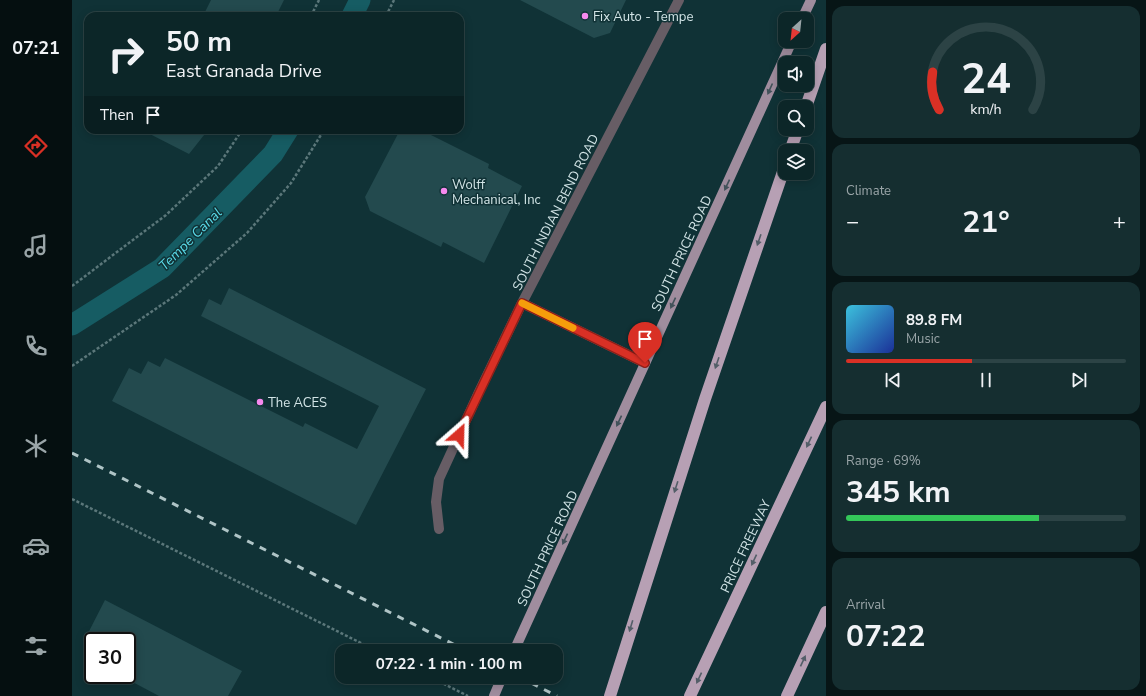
<!DOCTYPE html>
<meta charset="utf-8">
<style>
:root{--surface:#0c2628;--page:#152e30;--text:#f1f3f6;--muted:#9aa5a8;--line:#2c4345;--accent:#d93025}
body{margin:0;font-family:"Nunito Sans",sans-serif;background:var(--page);color:var(--text);height:100vh;display:flex;flex-direction:column;font-size:15px;white-space:nowrap}
*{box-sizing:border-box;margin:0}
p{font-size:13px;color:var(--muted)}
.icon{flex:none;width:22px;height:22px;fill:none;stroke:currentColor;stroke-width:2;stroke-linecap:round;stroke-linejoin:round}
.map{position:relative;flex:1;overflow:hidden}
.drawer{display:flex;flex-direction:column;gap:6px;padding:6px;background:#071516;width:320px}
.drawer>*{flex:none}
.hud{position:absolute;left:12px;top:12px;width:380px;height:122px;border-radius:12px;box-shadow:0 2px 10px #0003,0 0 0 1px var(--line);background:#0c2628;color:var(--text);overflow:hidden}
.needle{width:26px;rotate:207deg}
.tools{position:absolute;left:706px;top:12px;display:grid;gap:8px}
.tools a{display:grid;place-items:center;width:36px;height:36px;border-radius:8px;background:var(--surface);box-shadow:0 2px 10px #0003,0 0 0 1px var(--line);font-size:20px}
.speed{position:absolute;left:12px;top:632px;display:flex;gap:8px;font-size:20px;font-weight:700;text-align:center}
.speed>*{display:grid;place-content:center;width:52px;height:52px;border-radius:50%;background:var(--surface);box-shadow:0 2px 10px #0003,0 0 0 1px var(--line);line-height:1}
.speed .limit{border:2px solid #111;border-radius:6px;background:#fff;color:#111}
.pin{position:absolute;display:grid;place-items:center;width:34px;height:34px;color:#fff;margin:-41px -17px;border-radius:50% 50% 50% 0;rotate:-45deg;box-shadow:0 0 4px #0007}
.pin .icon{rotate:45deg}
.me{position:absolute;width:44px;margin:-22px;rotate:25deg;stroke-linejoin:round;filter:drop-shadow(0 0 3px #0008)}
.turn{display:flex;align-items:center;gap:14px;height:84px;padding:0 16px;font-size:18px}
.turn .icon{width:52px;height:52px;stroke-width:2.5}
.turn b{display:block;font-size:28px;line-height:34px}
.then{display:flex;align-items:center;height:38px;padding:0 16px;background:#0003;gap:8px;font-size:15px}
.big{font-size:30px;font-weight:700;line-height:1.1}
.drawer .card{flex:1;display:flex;flex-direction:column;justify-content:center;gap:6px;min-width:0;padding:0 14px;border-radius:12px;background:var(--page)}
.drawer .dial{align-items:center;gap:0}
.dial svg{height:104px;overflow:visible;fill:none;stroke:var(--line);stroke-width:7;stroke-linecap:round;text-anchor:middle}
.dial text{fill:var(--text);stroke:none}
.song{display:flex;align-items:center;gap:12px}
.cover{width:48px;height:48px;border-radius:6px;background:linear-gradient(135deg,hsl(190 70% 55%),hsl(230 70% 35%))}
.played{height:4px;border-radius:2px;background:linear-gradient(90deg,var(--accent) 45%,var(--line) 45%)}
.keys{display:flex;justify-content:space-around;direction:ltr}
.heat{display:flex;justify-content:space-between;align-items:center;font-size:22px;direction:ltr}
.charge{height:6px;border-radius:3px;background:linear-gradient(90deg,#34c759 69%,var(--line) 0)}
.trip{position:absolute;left:263px;top:644px;width:228px;height:40px;border-radius:12px;background:var(--surface);box-shadow:0 2px 10px #0003,0 0 0 1px var(--line);font-weight:700;line-height:40px;text-align:center}
main{display:flex;flex:1;min-height:0}
.tabs{display:flex;flex-direction:column;width:72px;justify-content:space-around;align-items:center;background:#050f10;color:var(--muted)}
.tabs .icon{width:28px;height:28px}
.tabs .active{color:var(--accent)}
.tabs b{font-size:18px;color:var(--text)}
.map>svg:first-child{display:block}
</style>
<main>
<nav class="tabs">
<b>07:21</b>
<svg class="icon active" aria-label="directions" viewBox="0 0 24 24"><path d="M12 3l9 9-9 9-9-9zM9 14v-3h6M13 9l2 2-2 2"/></svg>
<svg class="icon" aria-label="music" viewBox="0 0 24 24"><path d="M9 18V5l10-2v13"/><circle cx="6" cy="18" r="3"/><circle cx="16" cy="16" r="3"/></svg>
<svg class="icon" aria-label="phone" viewBox="0 0 24 24"><path d="M5 4h4l2 5-3 2q2 4 5 5l2-3 5 2v4C11 20 4 13 5 4z"/></svg>
<svg class="icon" aria-label="climate" viewBox="0 0 24 24"><path d="M12 3v18M4 7l16 10M4 17L20 7"/></svg>
<svg class="icon" aria-label="car" viewBox="0 0 24 24"><path d="M5 17H2v-5l4-1 3-4h7l3 4 3 1v5h-3M9 17h6M6 11h13"/><circle cx="7" cy="17" r="2"/><circle cx="17" cy="17" r="2"/></svg>
<svg class="icon" aria-label="filters" viewBox="0 0 24 24"><path d="M4 7h16M4 17h16"/><circle cx="9" cy="7" r="2"/><circle cx="15" cy="17" r="2"/></svg>
</nav>
<div class="map">
<svg width="754" height="696" viewBox="0 0 754 696">
<rect width="100%" height="100%" fill="#103236"/>
<g fill="none" stroke-linecap="round" stroke-linejoin="round">
<path stroke="#165c63" stroke-width="21" d="M280,16L288,0
M0,325L90,268L201,154L216,130"/>
</g>
<path fill="#234a4e" d="M139,0H212L204,16H131Z
M448,0H554L538,33L522,38Z
M70,130H136L117,154Z
M328,130H349L417,164L416,168L450,186L412,263L371,242L369,247L298,211L293,197Z
M157,288L354,389L284,525L40,401L57,368L69,374L76,361L88,367L93,358L231,427L233,423L285,449L307,406L129,316L137,299L149,305Z
M33,600L170,671L156,696H87L55,679V641H12Z"/>
<g fill="none" stroke-linecap="round" stroke-linejoin="round">
<path stroke="#5b777a" stroke-width="2.5" stroke-dasharray="3 2" stroke-linecap="butt" d="M239,16L247,0
M314,16L322,0
M0,286L94,215L146,166L170,130
M0,366L104,295L175,233L219,183L252,130
M0,499L305,651
M358,677L396,696"/>
<path stroke="#675d65" stroke-width="10" d="M450,303L573,363
M367,529L364,502L367,479L407,392L450,303L607,0"/>
<path stroke="#a08d9e" stroke-width="10" d="M730,19L739,0
M442,651L720,41
M422,696L430,677"/>
<path stroke="#b7a0b4" stroke-width="12" d="M734,107L754,49
M718,151L726,129
M538,696L633,399L713,166
M618,696L754,407
M715,696L754,612"/>
<path stroke="#afc4c6" stroke-width="3" stroke-dasharray="7 7" stroke-linecap="butt" d="M0,453L395,651
M447,677L485,696"/>
</g>
<defs><path id="oneway-solid" d="M-6-.8H1V-3.2L6.5 0L1 3.2V.8H-6Z"/></defs>
<g fill="#42525a">
<use href="#oneway-solid" transform="translate(698 89) rotate(114)"/>
<use href="#oneway-solid" transform="translate(655 185) rotate(115)"/>
<use href="#oneway-solid" transform="translate(601 303) rotate(115)"/>
<use href="#oneway-solid" transform="translate(547 421) rotate(115)"/>
<use href="#oneway-solid" transform="translate(493 539) rotate(115)"/>
</g>
<g fill="#535e68">
<use href="#oneway-solid" transform="translate(687 240) rotate(109)"/>
<use href="#oneway-solid" transform="translate(645 363) rotate(109)"/>
<use href="#oneway-solid" transform="translate(737 442) rotate(115)"/>
<use href="#oneway-solid" transform="translate(604 487) rotate(108)"/>
<use href="#oneway-solid" transform="translate(682 560) rotate(115)"/>
<use href="#oneway-solid" transform="translate(559 626) rotate(107)"/>
<use href="#oneway-solid" transform="translate(731 661) rotate(-65)"/>
<use href="#oneway-solid" transform="translate(627 678) rotate(115)"/>
</g>
<g fill="none" stroke-linecap="round" stroke-linejoin="round">
<defs>
<path id="route" d="M387,435L450,303L573,363"/>
</defs>
<use href="#route" stroke="#8d1f18" stroke-width="10"/>
<use href="#route" stroke="#d93025" stroke-width="7"/>
<path stroke="#f59e0b" stroke-width="7" d="M450,303L501,328"/>
</g>
<g fill="#f689ee" stroke="#103236" stroke-width="1.5">
<circle cx="513" cy="16" r="4"/>
<circle cx="372" cy="191" r="4"/>
<circle cx="188" cy="402" r="4"/>
</g>
<g text-anchor="middle" stroke-width="3" stroke-linejoin="round" paint-order="stroke">
<g font-size="13" fill="#d3e5e7" stroke="#103236" text-anchor="start">
<text x="521" y="21">Fix Auto - Tempe</text>
<text x="380" y="189">Wolff<tspan x="380" dy="15">Mechanical, Inc</tspan></text>
<text x="196" y="407">The ACES</text>
</g>
<g font-size="13" fill="#d3e5e7" stroke="#103236">
<text transform="translate(483 212) rotate(-63)" y="5">SOUTH INDIAN BEND ROAD</text>
<text transform="translate(609 253) rotate(-65)" y="5">SOUTH PRICE ROAD</text>
<text transform="translate(673 546) rotate(-65)" y="5">PRICE FREEWAY</text>
<text transform="translate(475 548) rotate(-65)" y="5">SOUTH PRICE ROAD</text>
</g>
<g font-size="14" font-style="italic" fill="#59d9e7" stroke="#103236">
<text transform="translate(118 239) rotate(-45)" y="5">Tempe Canal</text>
</g>
</g>
</svg>
<div class="tools">
<a><svg class="needle" viewBox="-14 -14 28 28"><path d="M0-13l5 13h-10z" fill="#e53935"/><path d="M0 13l5-13h-10z" fill="#9aa5a8"/></svg></a>
<a><svg class="icon" aria-label="sound" viewBox="0 0 24 24"><path d="M4 9h4l5-4v14l-5-4H4zM17 9q2 3 0 6"/></svg></a>
<a><svg class="icon" aria-label="search" viewBox="0 0 24 24"><circle cx="10" cy="10" r="6"/><path d="M15 15l6 6"/></svg></a>
<a><svg class="icon" aria-label="layers" viewBox="0 0 24 24"><path d="M12 4l9 5-9 5-9-5zM3 14l9 5 9-5"/></svg></a>
</div>
<div class="speed"><div class="limit">30</div></div>
<div class="pin" style="left:573px;top:363px;background:#d93025"><svg class="icon" aria-label="arrive" viewBox="0 0 24 24"><path d="M6 21V4h12l-3 4 3 4H6"/></svg></div>
<svg class="me" style="left:387px;top:435px" viewBox="-20 -20 40 40"><path d="M0-17L14 15 0 8-14 15z" fill="#d93025" stroke="#fff" stroke-width="4"/></svg>
<div class="trip">07:22 · 1 min · 100 m</div>
<div class="hud">
<div class="turn"><svg class="icon" aria-label="right" viewBox="0 0 24 24"><path d="M7 20v-9h11M14 6l5 5-5 5"/></svg><div><b>50 m</b>East Granada Drive</div></div>
<div class="then">Then<svg class="icon" aria-label="arrive" viewBox="0 0 24 24"><path d="M6 21V4h12l-3 4 3 4H6"/></svg></div>
</div>
</div>
<section class="drawer">
<div class="card dial"><svg viewBox="0 0 100 80">
<path d="M14 69A42 42 0 1 1 86 69"/>
<path d="M14 69A42 42 0 0 1 9 40" stroke="#d93025"/>
<text x="50" y="56" font-size="32" font-weight="700">24</text>
<text x="50" y="72" font-size="11">km/h</text>
</svg></div>
<div class="card"><p>Climate</p>
<div class="heat"><a>−</a><b class="big">21°</b><a>+</a></div>
</div>
<div class="card">
<div class="song"><i class="cover"></i><div><b>89.8 FM</b><p>Music</p></div></div>
<div class="played"></div>
<div class="keys"><svg class="icon" aria-label="previous" viewBox="0 0 24 24"><path d="M18 5L8 12l10 7zM5 5v14"/></svg><svg class="icon" aria-label="pause" viewBox="0 0 24 24"><path d="M8 5v14M16 5v14"/></svg><svg class="icon" aria-label="next" viewBox="0 0 24 24"><path d="M6 5l10 7-10 7zM19 5v14"/></svg></div>
</div>
<div class="card"><p>Range · 69%</p><b class="big">345 km</b><div class="charge"></div></div>
<div class="card"><p>Arrival</p><b class="big">07:22</b></div>
</section>
</main>
